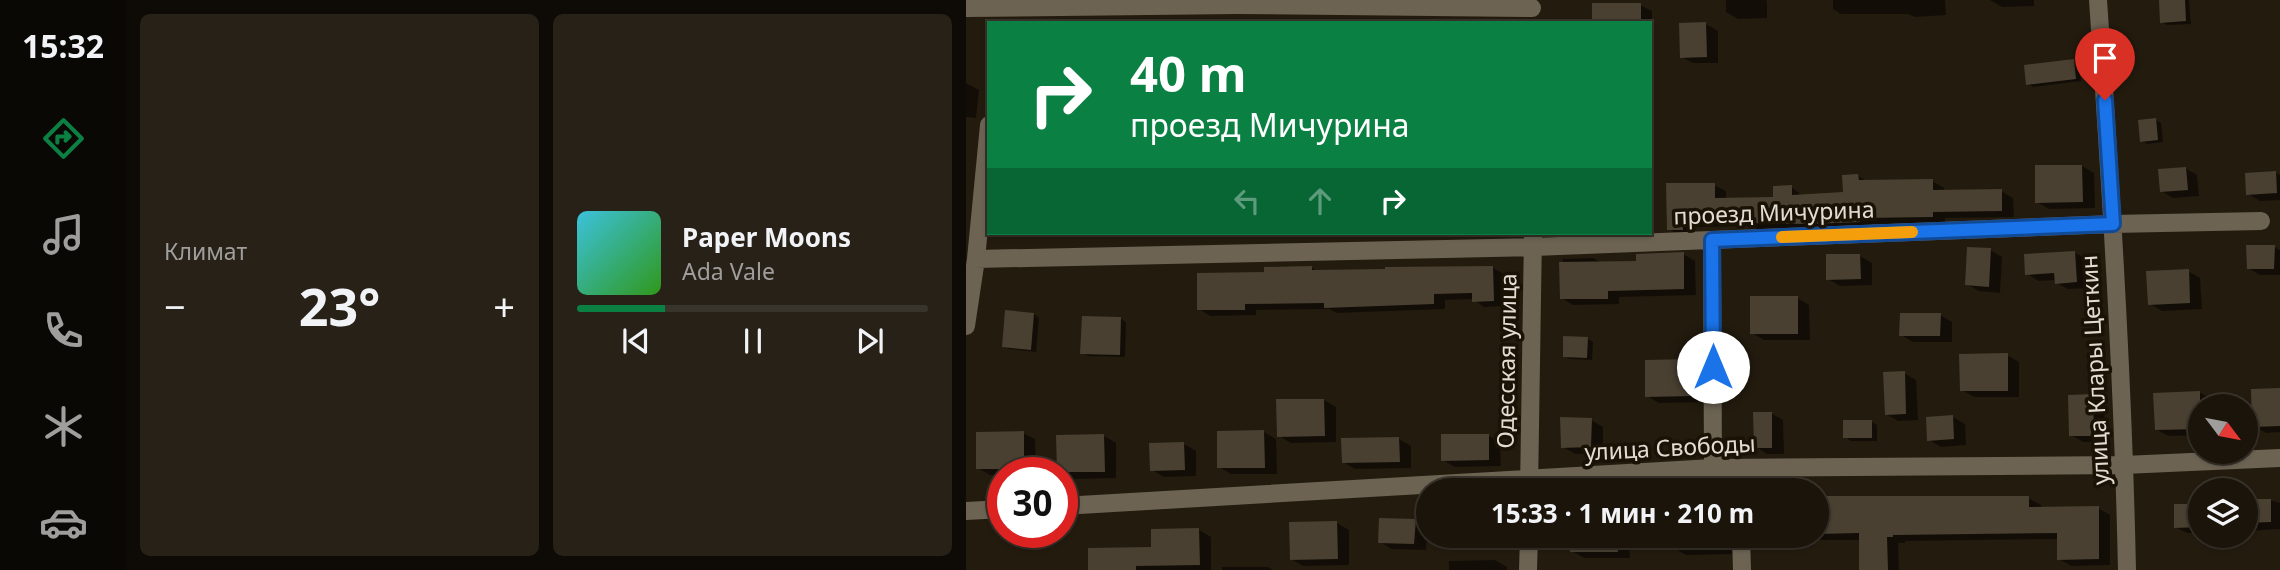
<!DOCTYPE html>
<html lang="ru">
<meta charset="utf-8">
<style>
:root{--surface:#1a140a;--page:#272118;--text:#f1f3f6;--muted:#9f9e9c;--line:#38332b;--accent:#0b8043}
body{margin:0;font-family:"Noto Sans",sans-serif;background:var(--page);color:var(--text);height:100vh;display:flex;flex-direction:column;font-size:26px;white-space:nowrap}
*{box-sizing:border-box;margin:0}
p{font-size:23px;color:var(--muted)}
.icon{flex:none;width:38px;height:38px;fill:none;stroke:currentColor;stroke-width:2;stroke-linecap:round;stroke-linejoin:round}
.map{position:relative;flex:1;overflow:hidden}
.panel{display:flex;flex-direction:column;gap:14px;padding:14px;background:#0e0b06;width:840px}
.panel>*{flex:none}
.hud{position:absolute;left:21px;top:21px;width:665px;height:214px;border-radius:0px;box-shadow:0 2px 5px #0004,0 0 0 2px var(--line);background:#0b8043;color:#fff;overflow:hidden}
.needle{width:46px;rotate:122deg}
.fabs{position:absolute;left:1222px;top:394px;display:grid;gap:14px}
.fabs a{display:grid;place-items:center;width:70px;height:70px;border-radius:50%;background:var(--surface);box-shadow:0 2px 5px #0004,0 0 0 2px var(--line);font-size:35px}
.speed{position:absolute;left:21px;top:457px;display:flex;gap:14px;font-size:35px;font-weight:700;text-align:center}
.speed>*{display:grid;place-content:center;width:91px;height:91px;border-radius:50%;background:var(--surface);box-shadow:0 2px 5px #0004,0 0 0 2px var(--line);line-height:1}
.speed .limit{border:10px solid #d22;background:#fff;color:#111}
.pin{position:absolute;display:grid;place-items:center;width:60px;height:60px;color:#fff;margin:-72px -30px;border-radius:50% 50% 50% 0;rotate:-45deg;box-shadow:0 0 7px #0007}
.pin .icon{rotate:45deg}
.me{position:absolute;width:77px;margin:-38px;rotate:0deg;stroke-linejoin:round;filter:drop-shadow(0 0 5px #0008)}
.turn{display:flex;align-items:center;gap:24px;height:147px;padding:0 28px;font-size:32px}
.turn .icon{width:91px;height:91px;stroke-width:2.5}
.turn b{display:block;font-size:49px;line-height:60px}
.lanes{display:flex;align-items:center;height:66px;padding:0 28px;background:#0003;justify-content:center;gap:35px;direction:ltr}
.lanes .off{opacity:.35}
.big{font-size:52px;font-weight:700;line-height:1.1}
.panel .widget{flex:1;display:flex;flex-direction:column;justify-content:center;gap:10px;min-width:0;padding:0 24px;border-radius:10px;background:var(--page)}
.song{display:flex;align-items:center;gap:21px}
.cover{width:84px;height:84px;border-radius:10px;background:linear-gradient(135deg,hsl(190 70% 55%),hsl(110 70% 35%))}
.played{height:7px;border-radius:4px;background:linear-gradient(90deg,var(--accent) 25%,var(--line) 25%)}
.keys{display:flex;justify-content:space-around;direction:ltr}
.heat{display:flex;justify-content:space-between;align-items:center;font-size:38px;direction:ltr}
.panel .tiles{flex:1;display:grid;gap:14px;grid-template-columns:repeat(2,1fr)}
.trip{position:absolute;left:450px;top:478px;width:413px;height:70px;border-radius:35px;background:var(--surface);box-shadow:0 2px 5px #0004,0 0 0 2px var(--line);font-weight:700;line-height:70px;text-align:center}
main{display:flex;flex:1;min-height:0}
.dock{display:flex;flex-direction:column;width:126px;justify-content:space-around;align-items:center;background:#0a0804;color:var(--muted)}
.dock .icon{width:49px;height:49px}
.dock .on{color:var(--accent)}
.dock b{font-size:32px;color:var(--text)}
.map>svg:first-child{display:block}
</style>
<main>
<nav class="dock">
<b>15:32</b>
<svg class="icon on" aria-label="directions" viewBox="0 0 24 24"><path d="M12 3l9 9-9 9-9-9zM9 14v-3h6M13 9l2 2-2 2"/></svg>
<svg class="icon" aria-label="music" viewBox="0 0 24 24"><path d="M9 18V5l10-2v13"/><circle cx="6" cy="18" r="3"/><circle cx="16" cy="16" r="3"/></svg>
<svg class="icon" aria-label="phone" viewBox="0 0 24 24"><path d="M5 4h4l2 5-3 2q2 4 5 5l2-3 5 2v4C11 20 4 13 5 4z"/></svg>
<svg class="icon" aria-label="climate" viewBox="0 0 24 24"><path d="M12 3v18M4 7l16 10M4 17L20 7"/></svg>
<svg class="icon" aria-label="car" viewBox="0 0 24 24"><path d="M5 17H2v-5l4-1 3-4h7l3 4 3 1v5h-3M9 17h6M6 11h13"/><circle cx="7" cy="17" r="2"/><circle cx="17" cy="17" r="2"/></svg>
</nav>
<section class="panel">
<div class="tiles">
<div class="widget"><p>Климат</p>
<div class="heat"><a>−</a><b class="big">23°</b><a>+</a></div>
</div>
<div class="widget">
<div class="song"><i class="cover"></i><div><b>Paper Moons</b><p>Ada Vale</p></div></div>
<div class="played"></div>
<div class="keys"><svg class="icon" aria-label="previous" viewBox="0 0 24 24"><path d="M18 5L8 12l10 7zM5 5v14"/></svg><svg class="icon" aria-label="pause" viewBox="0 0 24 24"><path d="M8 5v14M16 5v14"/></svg><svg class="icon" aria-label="next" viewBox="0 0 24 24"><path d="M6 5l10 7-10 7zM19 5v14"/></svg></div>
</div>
</div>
</section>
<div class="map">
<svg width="1314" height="570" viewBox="0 0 1314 570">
<rect width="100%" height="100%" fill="#231b0e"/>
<path fill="#0007" d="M760,0H799L801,1V18L772,19L760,12Z
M867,0H979L980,15L949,17L942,14H875L867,9Z
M1024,0H1068V6L1036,7Z
M1194,0H1223L1225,24L1201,25L1196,22Z
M674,5L686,11V46H684V23H628Z
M740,24L752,31V63H727L715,57Z
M1107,61L1113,64L1115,81L1067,87L1062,84Z
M0,83L13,90L10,118L0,117Z
M1190,120L1195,123L1197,142L1181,144L1176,141Z
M1116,166L1128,173L1129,208L1083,209L1071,202L1070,167Z
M1219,168L1231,175L1233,196L1207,198L1195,191Z
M1309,172L1314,175V200L1294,201L1282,194Z
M892,176L902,182L966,181L978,188V192L1035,191L1047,198L1048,217L979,218V223L906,224V228L791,229L786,226L729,227V236H715L703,229L748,185L760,191V199H809L825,187L837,196L879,194Z
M639,233V239L609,240L597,234Z
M1308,247L1314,250V275H1294L1282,268Z
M1024,250L1036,257L1034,293L1013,291L1001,284Z
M1109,253L1121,259L1122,288L1102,289L1090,283V280L1073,281L1061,274Z
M717,254L729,261L730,295L653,297V304L607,305L595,298L597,259L627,258L636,263L672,262Z
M894,256L906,263V285L874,286L862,279Z
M346,268L353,272L527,268L538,274L539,306L518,307L507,299L479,300V309L371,313L363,309L290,310V315L244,316L233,309L300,273Z
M1222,271L1234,278L1236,309L1196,311L1184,304Z
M831,298L843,305L844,340H798L786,333Z
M68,314L73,318L70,352L43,349L37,346Z
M974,315L986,322V342H947L935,335Z
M155,319L160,322L159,357L122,356L116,353Z
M621,338L627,342L626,360L604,359L598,356Z
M1041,355L1053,362V397H1008L996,390Z
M727,361L739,368V402L693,403L681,396Z
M938,373L950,380L952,420L932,421L920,414Z
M1314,390V432L1300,433L1288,426Z
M1235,393L1247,400V406H1234V435L1202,436L1190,429L1189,394Z
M1126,396L1138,403L1139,442H1117L1105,435Z
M358,400L370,407V442L325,443L313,436Z
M805,413L817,420L818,454H801L790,447Z
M987,417L999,424L1000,445L975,447L963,440Z
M625,420L637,427V453L609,454L597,447Z
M906,422L911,425V441H885L879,437Z
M298,432L310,439L311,474H265L253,467Z
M57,433L69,439L70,472H37V475H24L12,468Z
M138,436L150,443V478L104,479L92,472Z
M523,436L534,442L535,466L489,467L477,460Z
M433,439L445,446V468L389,469L377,462Z
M218,444L230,451V476L198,477L186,470Z
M850,498H1062L1075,505V509L1132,508L1144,515V565L1105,566L1093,559V539L939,541V543H932L933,570H895V540H837L828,536H850Z
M1304,500L1314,503V529L1279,531V501Z
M1234,505V533H1221L1209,527Z
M449,521L461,528L460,550L426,549L414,542Z
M371,523L383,530V565L337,566L325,559Z
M233,530L245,537V570H124L187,549Z
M605,536H663L664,558H618L606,551Z
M708,536H766V554L720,555L708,548Z
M529,560L541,567V570H483V561Z
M256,567H302L307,570H256Z"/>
<path fill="#494031" d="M1193,0H1219L1220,21L1194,23Z
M626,3H675V23H626Z
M740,22L741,57L714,58L713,23Z
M1108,59L1110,79L1060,85L1058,65Z
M1190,118L1192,140L1174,142L1172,120Z
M1069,165H1116L1117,202L1069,203Z
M1220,167L1222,190L1194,192L1192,169Z
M1310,171L1311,193L1280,195L1279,173Z
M892,174L893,180L967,179V190L1036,189V211L967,212V217L894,218V222L845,224L778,223V220L717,221V230H701L700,183H749V198L807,197V186L826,185V195L877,192L876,175Z
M1280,245H1309L1308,269H1281Z
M1001,247L1025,248L1023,287L999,285Z
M1109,251L1111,282L1089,284L1088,273L1059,275L1058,254Z
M718,252V289L642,291V299H594L593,262L670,261V254Z
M860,254H894L895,279L860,280Z
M346,266V270L419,269V267L527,266L528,301L506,302V293L468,294V304L358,308V303L279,304V310H231V273L298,272V267Z
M1223,269L1224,303L1182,305L1180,271Z
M784,296H832V334H784Z
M39,310L68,313L65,350L36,347Z
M934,313H975L974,336H933Z
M116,316L155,317L154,355L114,354Z
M597,336L622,337L621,358L597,357Z
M1042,353V391H994L993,354Z
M727,359V396L679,397V360Z
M939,371L940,414L919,415L917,372Z
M1314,388V426L1286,427L1285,389Z
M1234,391V429L1189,430L1187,393Z
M1127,394L1128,436H1103L1102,395Z
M310,399H358L359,436L311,437Z
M787,412H806V448H788Z
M987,415L988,439L961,441L960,417Z
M594,417L626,418L625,447L595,448Z
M877,420H906V438H877Z
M298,430L299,468H251V431Z
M58,431V469H10V432Z
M138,434L139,472H91L90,435Z
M475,434H523V460L475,461Z
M433,437L434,462L376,463L375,438Z
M218,442L219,470L184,471L183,443Z
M850,496H1063V507L1133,506V559L1091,560V533L927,535V537H921L922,570H893V533L850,534Z
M1279,499H1305V522L1279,523Z
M1208,504H1234V527L1208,528Z
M413,518L450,519L448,544L412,543Z
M371,521L372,559L324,560L323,522Z
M233,528L234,565L170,566V570H122V548L185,547V529Z
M604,536H652V552H604Z"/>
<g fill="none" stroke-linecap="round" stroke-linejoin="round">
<path stroke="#6c6353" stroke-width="18" d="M1132,0C1145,190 1157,380 1161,570
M0,8L272,5L566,8
M746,240L747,468
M10,259L568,247L1147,224L1295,221
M0,326L10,259L23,125
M773,469V490
M563,490L567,233
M96,506L747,468L1158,465L1314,458
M0,511L37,509
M775,536L776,570
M562,570L563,536"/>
</g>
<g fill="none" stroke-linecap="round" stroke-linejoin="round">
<defs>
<path id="route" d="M747,367L746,240L1147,224L1139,100"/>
</defs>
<use href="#route" stroke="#114b97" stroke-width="18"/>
<use href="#route" stroke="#1a73e8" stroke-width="12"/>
<path stroke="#f59e0b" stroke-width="12" d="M816,237L946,232"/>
</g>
<g text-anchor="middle" stroke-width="7" stroke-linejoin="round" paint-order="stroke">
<g font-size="23" fill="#e2dcd3" stroke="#1a1205">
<text transform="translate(808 213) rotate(-2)" y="8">проезд Мичурина</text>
<text transform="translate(541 361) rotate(-89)" y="8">Одесская улица</text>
<text transform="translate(1129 370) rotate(-93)" y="8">улица Клары Цеткин</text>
<text transform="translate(704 448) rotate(-3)" y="8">улица Свободы</text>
</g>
</g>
</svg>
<div class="fabs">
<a><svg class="needle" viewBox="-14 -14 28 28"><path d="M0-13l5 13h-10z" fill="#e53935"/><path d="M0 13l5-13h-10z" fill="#9f9e9c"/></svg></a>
<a><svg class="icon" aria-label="layers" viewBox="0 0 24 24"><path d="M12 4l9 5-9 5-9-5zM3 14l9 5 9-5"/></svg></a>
</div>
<div class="speed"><div class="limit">30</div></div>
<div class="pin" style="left:1139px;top:100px;background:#d93025"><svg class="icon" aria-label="arrive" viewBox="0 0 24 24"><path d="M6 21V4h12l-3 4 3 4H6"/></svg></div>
<svg class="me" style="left:747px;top:367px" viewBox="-20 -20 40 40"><circle r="19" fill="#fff"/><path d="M0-13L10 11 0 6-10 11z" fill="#1a73e8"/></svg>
<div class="trip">15:33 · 1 мин · 210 m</div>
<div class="hud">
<div class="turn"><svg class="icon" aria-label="right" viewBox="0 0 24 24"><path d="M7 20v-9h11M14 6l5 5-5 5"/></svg><div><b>40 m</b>проезд Мичурина</div></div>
<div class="lanes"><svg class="icon off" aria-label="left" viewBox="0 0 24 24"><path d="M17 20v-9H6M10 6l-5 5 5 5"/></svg><svg class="icon off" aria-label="ahead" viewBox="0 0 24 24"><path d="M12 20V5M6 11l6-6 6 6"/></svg><svg class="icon" aria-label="right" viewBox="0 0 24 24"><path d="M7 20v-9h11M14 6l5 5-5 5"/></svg></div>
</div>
</div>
</main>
